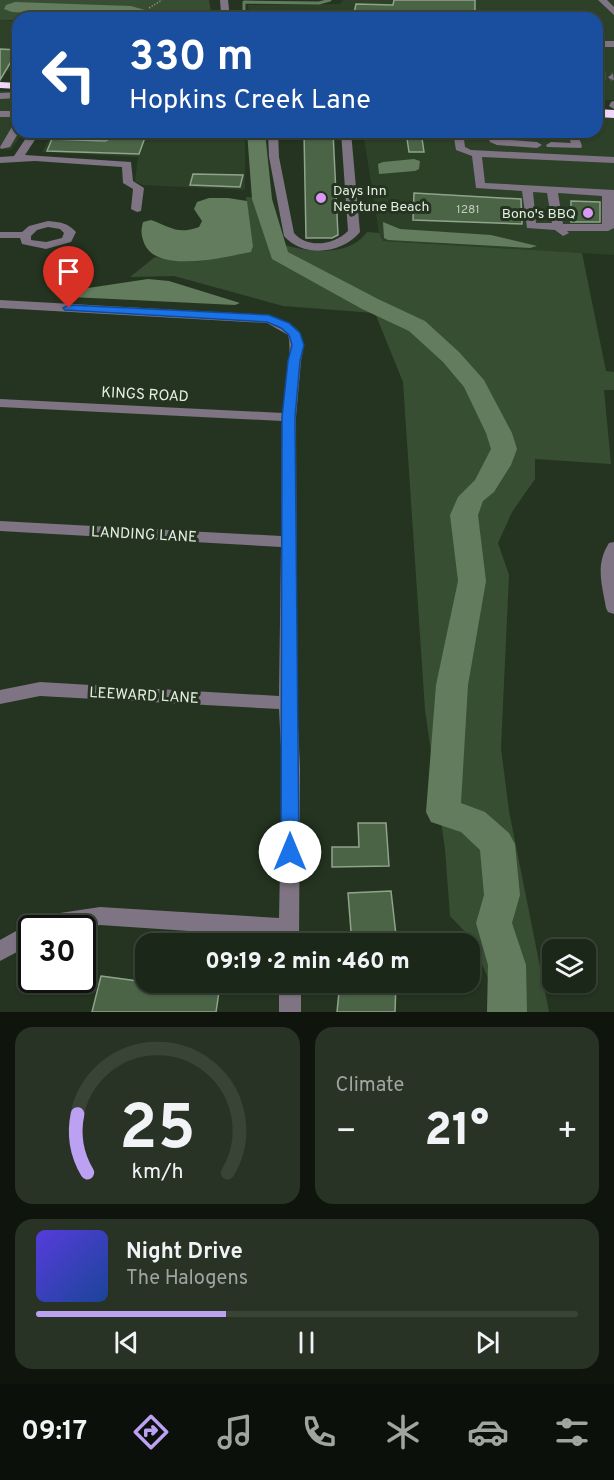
<!DOCTYPE html>
<meta charset="utf-8">
<style>
:root{--surface:#1b2718;--page:#283325;--text:#f1f3f6;--muted:#a0a5a2;--line:#394437;--accent:#bca0f2}
body{margin:0;font-family:Overpass,sans-serif;background:var(--page);color:var(--text);height:100vh;display:flex;flex-direction:column;font-size:22px;white-space:nowrap}
*{box-sizing:border-box;margin:0}
p{font-size:20px;color:var(--muted)}
.icon{flex:none;width:33px;height:33px;fill:none;stroke:currentColor;stroke-width:2;stroke-linecap:round;stroke-linejoin:round}
.map{position:relative;height:1012px;overflow:hidden}
.drawer{display:flex;flex-direction:column;gap:15px;padding:15px;background:#0f150d;flex:1}
.drawer>*{flex:none}
.guide{position:absolute;left:12px;top:12px;width:591px;height:126px;border-radius:18px;box-shadow:0 2px 4px #0004,0 0 0 2px var(--line);background:#1a4fa0;color:#fff;overflow:hidden}
.controls{position:absolute;left:542px;top:939px;display:grid;gap:12px}
.controls a{display:grid;place-items:center;width:54px;height:54px;border-radius:12px;background:var(--surface);box-shadow:0 2px 4px #0004,0 0 0 2px var(--line);font-size:30px}
.speed{position:absolute;left:18px;top:915px;display:flex;gap:12px;font-size:30px;font-weight:700;text-align:center}
.speed>*{display:grid;place-content:center;width:78px;height:78px;border-radius:50%;background:var(--surface);box-shadow:0 2px 4px #0004,0 0 0 2px var(--line);line-height:1}
.speed .limit{border:3px solid #111;border-radius:9px;background:#fff;color:#111}
.pin{position:absolute;display:grid;place-items:center;width:51px;height:51px;color:#fff;margin:-62px -26px;border-radius:50% 50% 50% 0;rotate:-45deg;box-shadow:0 0 6px #0007}
.pin .icon{rotate:45deg}
.me{position:absolute;width:66px;margin:-33px;rotate:0deg;stroke-linejoin:round;filter:drop-shadow(0 0 4px #0008)}
.turn{display:flex;align-items:center;gap:21px;height:126px;padding:0 18px;font-size:27px}
.turn .icon{width:78px;height:78px;stroke-width:2.5}
.turn b{display:block;font-size:42px;line-height:51px}
.big{font-size:45px;font-weight:800;line-height:1.1}
.drawer .card{flex:1;display:flex;flex-direction:column;justify-content:center;gap:9px;min-width:0;padding:0 21px;border-radius:18px;background:var(--page)}
.drawer .dial{align-items:center;gap:0}
.dial svg{height:156px;overflow:visible;fill:none;stroke:var(--line);stroke-width:7;stroke-linecap:round;text-anchor:middle}
.dial text{fill:var(--text);stroke:none}
.song{display:flex;align-items:center;gap:18px}
.cover{width:72px;height:72px;border-radius:9px;background:linear-gradient(135deg,hsl(250 70% 55%),hsl(220 70% 35%))}
.played{height:6px;border-radius:3px;background:linear-gradient(90deg,var(--accent) 35%,var(--line) 35%)}
.keys{display:flex;justify-content:space-around;direction:ltr}
.heat{display:flex;justify-content:space-between;align-items:center;font-size:33px;direction:ltr}
.drawer .tiles{flex:1;display:grid;gap:15px;grid-template-columns:1fr 1fr}
.card:last-child{grid-column:span 2}
.trip{position:absolute;left:135px;top:933px;width:345px;height:60px;border-radius:18px;background:var(--surface);box-shadow:0 2px 4px #0004,0 0 0 2px var(--line);font-weight:800;line-height:60px;text-align:center}
.dock{display:flex;height:96px;justify-content:space-around;align-items:center;background:#0b100a;color:var(--muted)}
.dock .icon{width:42px;height:42px}
.dock .current{color:var(--accent)}
.dock b{font-size:27px;color:var(--text)}
.map>svg:first-child{display:block}
</style>
<div class="map">
<svg width="614" height="1012" viewBox="0 0 614 1012">
<rect width="100%" height="100%" fill="#243420"/>
<path fill="#2d4128" d="M343,0H614V100H597V18H250L248,5L340,4Z
M0,20L18,21V71H0Z
M0,91L18,92V132H23L11,150L0,149Z
M597,118H614V255L383,241L379,233L363,132H597Z
M53,132H245V190L143,185L135,181L138,157L42,152Z"/>
<path fill="#384e33" d="M0,0H209L212,18L0,20Z
M246,197L267,198L280,244C308,252 348,258 367,232L379,233L383,241L582,253L606,371L614,372V390H604L611,464L535,459V479L512,512L498,543L509,575L501,748L509,811L549,1012H488V978L471,938L450,916L445,849L425,710L403,382L375,313L283,306L174,276L130,277L155,257L184,262L201,261L253,246Z"/>
<path fill="#627c5d" d="M15,2L131,6L145,10L140,15L128,18L12,12L4,9L6,5Z
M414,159L420,161L419,169L415,171L379,174L378,164L383,162Z
M209,198H228L247,201L253,246L251,252C224,257 153,276 143,240C141,233 141,230 143,222L151,220C171,227 177,235 199,227L202,221L194,209L197,202Z
M383,222L400,229L491,235L537,246L530,248L388,240L384,238Z
M148,279L169,281L240,303L235,305L71,297L65,294L68,291Z"/>
<g fill="none" stroke-linecap="round" stroke-linejoin="round">
<path stroke="#627c5d" stroke-width="3" d="M244,18V2L319,3L330,0"/>
<path fill="#627c5d" fill-rule="evenodd" d="M247,132H265L272,199L288,252L378,299L425,321L459,352L484,380L512,433L517,449L511,465L494,492L483,501L478,515L486,581L468,685L461,803L485,812L509,833L515,844L520,895L512,923L526,965L527,1012H487L488,965L476,923L484,895L480,850L461,832L431,822L426,812L436,685L458,581L450,515L458,497L475,480L491,449L486,433L464,387L443,362L409,331L362,309L272,259L252,199Z"/>
</g>
<path fill="#4b6446" stroke="#90a38b" stroke-width="1.5" d="M394,0H475V18H353L356,4L393,5Z
M0,49L18,50L0,80Z
M120,132H147L139,154L47,151L52,139L105,141L119,135Z
M304,132H333L338,235L332,238H306Z
M406,132H421L424,152H409Z
M193,174L243,175L240,187L190,185Z
M414,193L521,199L522,224L413,220Z
M571,201L600,202V222H571Z
M358,823H386L389,866L332,867V847H359Z
M391,891L397,944H352L348,893Z
M101,976L219,992L216,1012H92Z
M340,982H396L395,1012H337Z"/>
<g fill="none" stroke-linecap="round" stroke-linejoin="round">
<path stroke="#41503d" stroke-width="9" stroke-dasharray="9 4.5" stroke-linecap="butt" d="M597,76L613,77"/>
<path stroke="#7d8a7a" stroke-width="1.5" stroke-dasharray="1.5 1.5" stroke-linecap="butt" d="M149,8L162,0"/>
<path fill="#7e7483" fill-rule="evenodd" d="M220,0H228L230,18H187L191,15L221,13Z
M598,0H607L614,7V15Z
M597,41H614V47H597Z
M613,74L614,80L610,79L608,77Z
M18,92V98L0,99V93Z
M614,101V109L609,106L611,102Z
M0,111H18V117H0Z
M18,124L19,132L10,147L1,149L0,147L13,125Z
M30,132H40L25,155L131,162L133,181L144,188L141,211L137,212L131,209L133,189L123,183L122,167L35,161L0,163V157L14,156Z
M217,132H239L240,133C235,138 222,137 217,132Z
M268,132H278L279,157L294,233C308,249 334,245 348,231L341,132H351L360,232C342,254 303,258 284,236L269,157Z
M453,132H463L465,147L471,150L614,157V163L482,157L485,183L614,190V228L608,231H567L569,233L563,236L555,230L527,228L522,191L476,188L472,156L456,150ZM533,192L547,193L552,223H536ZM558,193L602,196V224H563Z
M486,132H496L500,139L537,142L542,145L537,148L497,145L490,142Z
M567,132H577L582,146L581,148L547,147L546,145L551,142L571,143Z
M48,221C60,222 68,223 76,232L71,242L46,249L22,244L20,238H0V232H22L29,226ZM48,227L60,229L64,233L62,238L46,242L31,240V236L37,230Z
M0,300L269,315L289,323L298,330L304,345L301,361L296,417L297,703L300,768L299,944H279V937L100,925L78,928H32V944L0,961V940L25,926L60,913L100,907L279,918L282,768L279,709L40,696L0,704V690L40,682L279,696L281,547L0,531V521L281,536L282,421L0,407V399L283,413C284,393 293,350 288,335L267,323L0,308Z
M614,542V614L608,612L606,608C602,584 595,565 609,543Z
M279,982H301V1012H279Z"/>
<path fill="#eed5f9" fill-rule="evenodd" d="M0,82L18,83V89L0,88Z
M597,109L614,110V118L597,117Z"/>
</g>
<path fill="#1a73e8" stroke="#114b97" stroke-width="1.5" d="M69,305L269,315L289,323L300,333L304,345L300,361L295,417L299,852L296,858L290,860L284,858L281,852L282,417L288,361L292,345L289,335L281,328L267,322L65,310L63,308Z"/>
<g fill="#db99f6" stroke="#243420" stroke-width="2">
<circle cx="321" cy="198" r="6"/>
<circle cx="588" cy="213" r="6"/>
</g>
<g text-anchor="middle" stroke-width="6" stroke-linejoin="round" paint-order="stroke">
<g font-size="12" fill="#beccbb">
<text x="468" y="213">1281</text>
</g>
<g font-size="14" fill="#e4eee2" stroke="#243420" text-anchor="start">
<text x="333" y="195">Days Inn<tspan x="333" dy="16">Neptune Beach</tspan></text>
<text x="576" y="218" text-anchor="end">Bono's BBQ</text>
</g>
<g font-size="15" fill="#e4eee2" stroke="#243420">
<text transform="translate(145 394) rotate(3)" y="5">KINGS ROAD</text>
<text transform="translate(144 534) rotate(3)" y="5">LANDING LANE</text>
<text transform="translate(144 695) rotate(3)" y="5">LEEWARD LANE</text>
</g>
</g>
</svg>
<div class="controls">
<a><svg class="icon" aria-label="layers" viewBox="0 0 24 24"><path d="M12 4l9 5-9 5-9-5zM3 14l9 5 9-5"/></svg></a>
</div>
<div class="speed"><div class="limit">30</div></div>
<div class="pin" style="left:69px;top:308px;background:#d93025"><svg class="icon" aria-label="arrive" viewBox="0 0 24 24"><path d="M6 21V4h12l-3 4 3 4H6"/></svg></div>
<svg class="me" style="left:290px;top:852px" viewBox="-20 -20 40 40"><circle r="19" fill="#fff"/><path d="M0-13L10 11 0 6-10 11z" fill="#1a73e8"/></svg>
<div class="trip">09:19 · 2 min · 460 m</div>
<div class="guide">
<div class="turn"><svg class="icon" aria-label="left" viewBox="0 0 24 24"><path d="M17 20v-9H6M10 6l-5 5 5 5"/></svg><div><b>330 m</b>Hopkins Creek Lane</div></div>
</div>
</div>
<section class="drawer">
<div class="tiles">
<div class="card dial"><svg viewBox="0 0 100 80">
<path d="M14 69A42 42 0 1 1 86 69"/>
<path d="M14 69A42 42 0 0 1 9 39" stroke="#bca0f2"/>
<text x="50" y="56" font-size="32" font-weight="700">25</text>
<text x="50" y="72" font-size="11">km/h</text>
</svg></div>
<div class="card"><p>Climate</p>
<div class="heat"><a>−</a><b class="big">21°</b><a>+</a></div>
</div>
<div class="card">
<div class="song"><i class="cover"></i><div><b>Night Drive</b><p>The Halogens</p></div></div>
<div class="played"></div>
<div class="keys"><svg class="icon" aria-label="previous" viewBox="0 0 24 24"><path d="M18 5L8 12l10 7zM5 5v14"/></svg><svg class="icon" aria-label="pause" viewBox="0 0 24 24"><path d="M8 5v14M16 5v14"/></svg><svg class="icon" aria-label="next" viewBox="0 0 24 24"><path d="M6 5l10 7-10 7zM19 5v14"/></svg></div>
</div>
</div>
</section>
<nav class="dock">
<b>09:17</b>
<svg class="icon current" aria-label="directions" viewBox="0 0 24 24"><path d="M12 3l9 9-9 9-9-9zM9 14v-3h6M13 9l2 2-2 2"/></svg>
<svg class="icon" aria-label="music" viewBox="0 0 24 24"><path d="M9 18V5l10-2v13"/><circle cx="6" cy="18" r="3"/><circle cx="16" cy="16" r="3"/></svg>
<svg class="icon" aria-label="phone" viewBox="0 0 24 24"><path d="M5 4h4l2 5-3 2q2 4 5 5l2-3 5 2v4C11 20 4 13 5 4z"/></svg>
<svg class="icon" aria-label="climate" viewBox="0 0 24 24"><path d="M12 3v18M4 7l16 10M4 17L20 7"/></svg>
<svg class="icon" aria-label="car" viewBox="0 0 24 24"><path d="M5 17H2v-5l4-1 3-4h7l3 4 3 1v5h-3M9 17h6M6 11h13"/><circle cx="7" cy="17" r="2"/><circle cx="17" cy="17" r="2"/></svg>
<svg class="icon" aria-label="filters" viewBox="0 0 24 24"><path d="M4 7h16M4 17h16"/><circle cx="9" cy="7" r="2"/><circle cx="15" cy="17" r="2"/></svg>
</nav>
